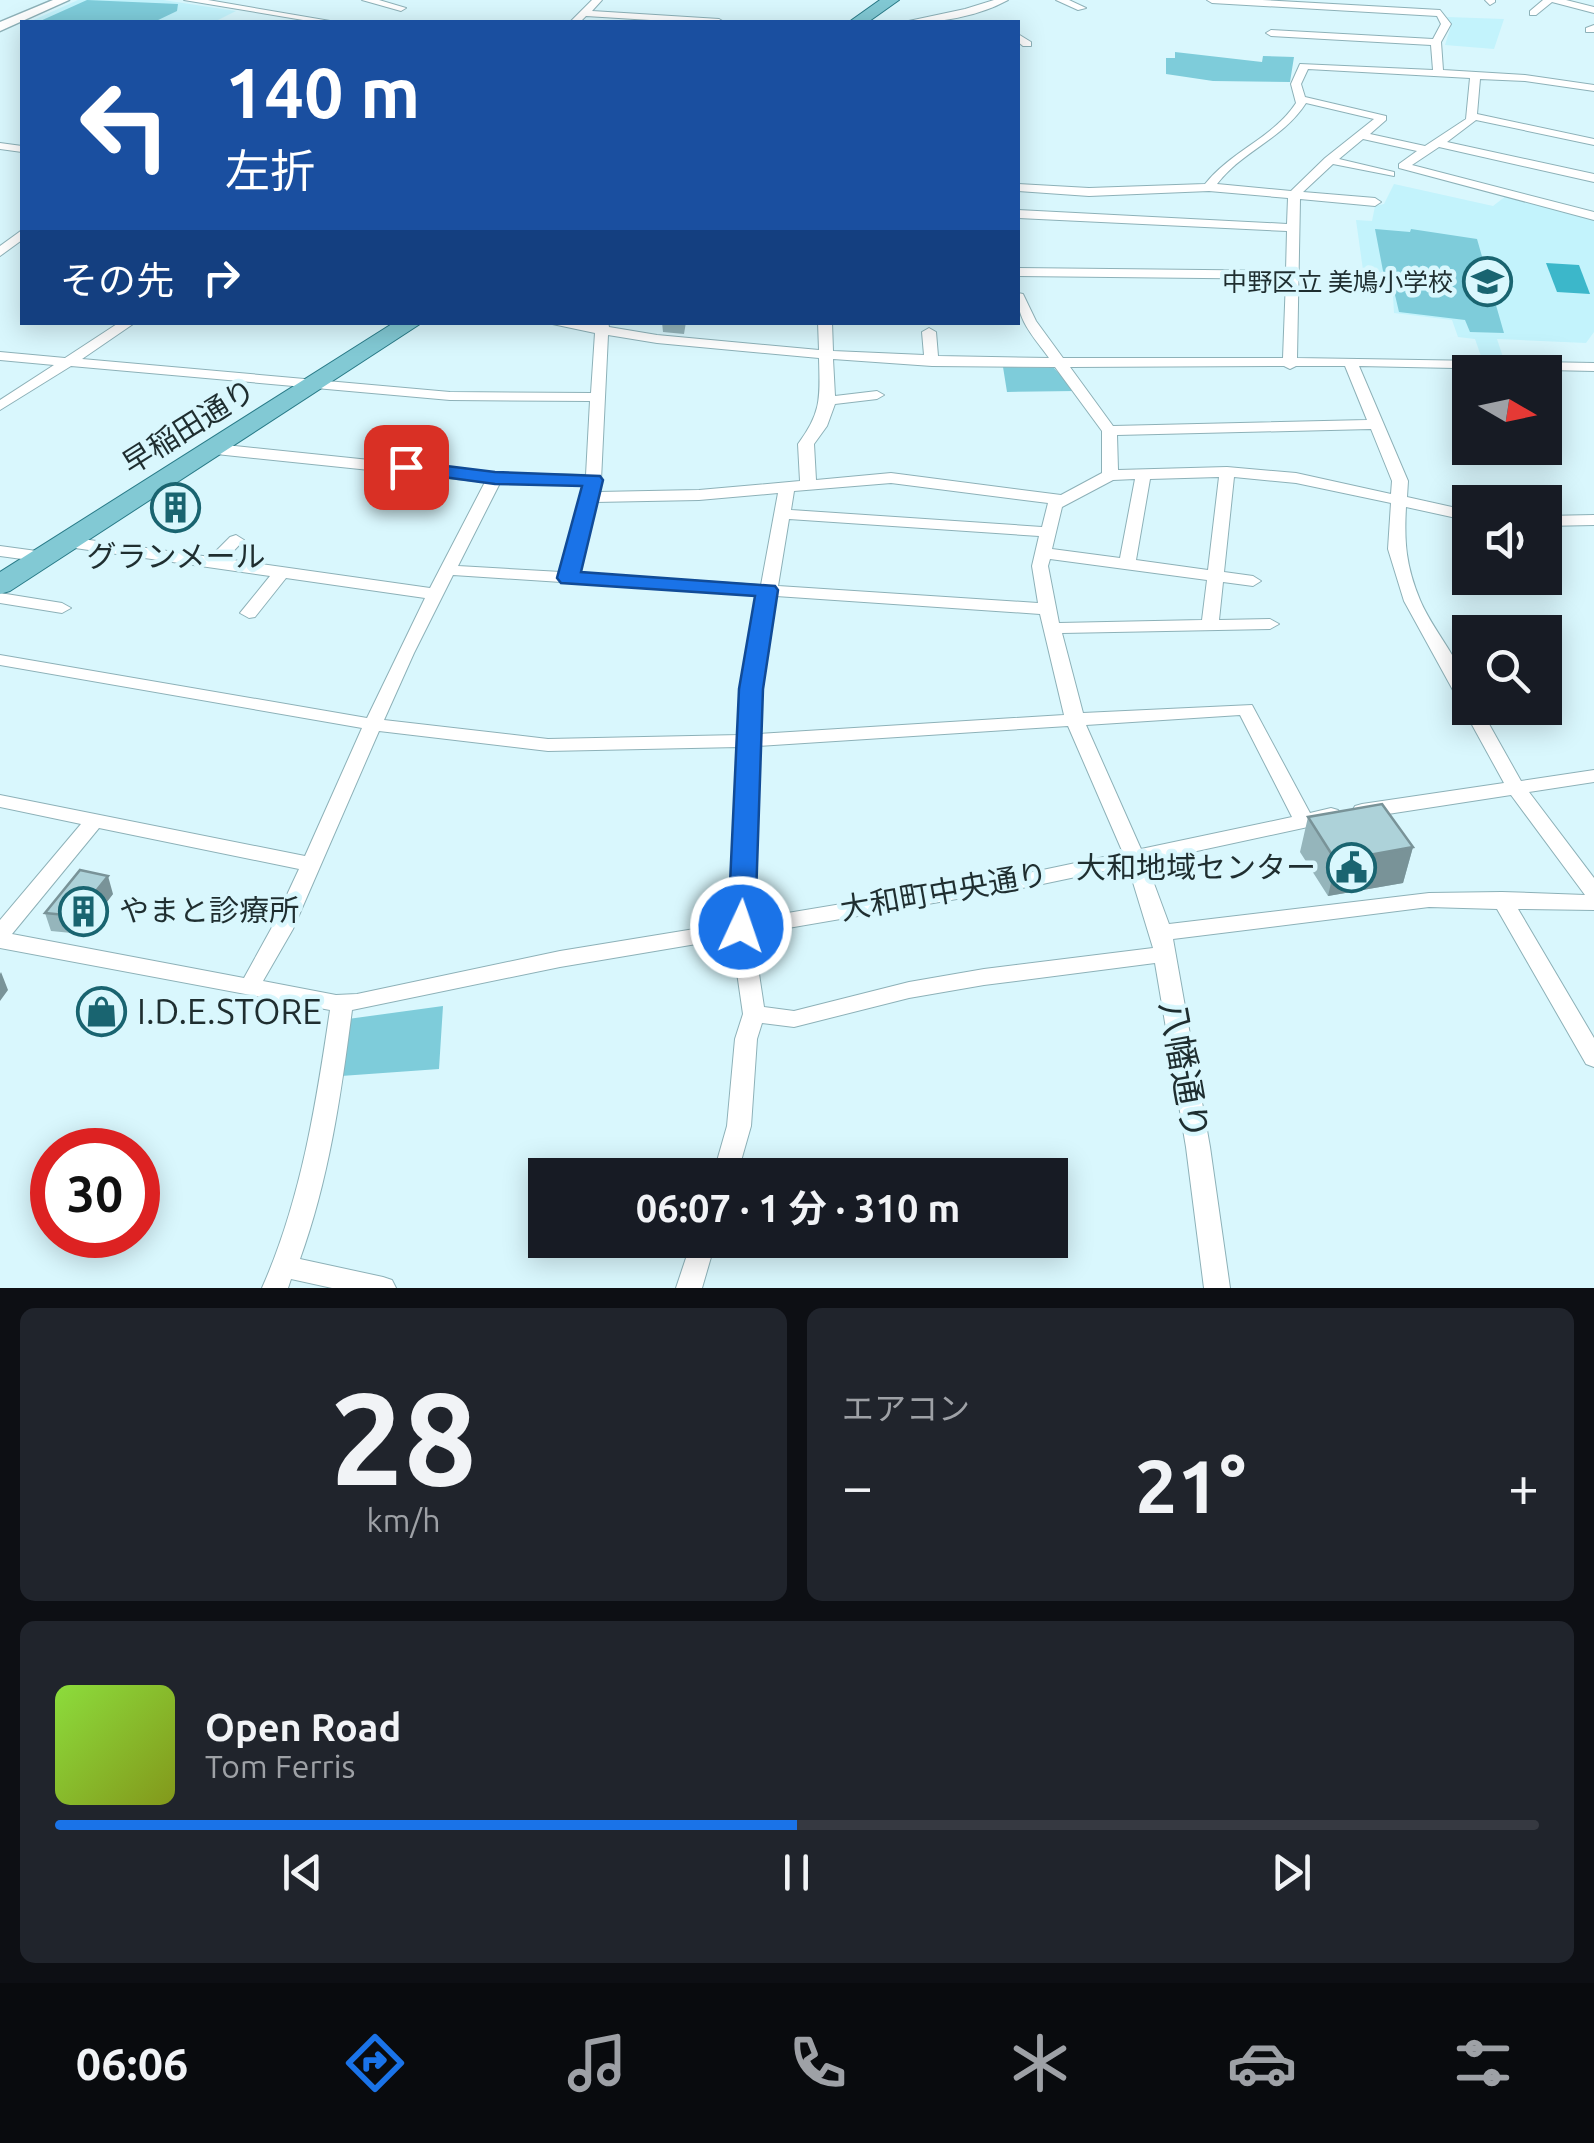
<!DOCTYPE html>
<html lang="ja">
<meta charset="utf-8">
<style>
:root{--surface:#171b24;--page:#20242c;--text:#f1f3f6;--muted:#9ea1a6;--line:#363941;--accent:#1a73e8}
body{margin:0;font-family:Ubuntu,"Noto Sans JP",sans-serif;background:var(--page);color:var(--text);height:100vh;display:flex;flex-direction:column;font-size:38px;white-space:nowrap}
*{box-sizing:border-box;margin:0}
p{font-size:32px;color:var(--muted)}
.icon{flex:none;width:55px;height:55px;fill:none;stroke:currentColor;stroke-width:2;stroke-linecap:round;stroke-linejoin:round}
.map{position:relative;height:1288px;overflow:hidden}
.side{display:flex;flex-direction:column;gap:20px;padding:20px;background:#0d0f14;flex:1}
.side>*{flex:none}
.banner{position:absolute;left:20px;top:20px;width:1000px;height:305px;border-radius:0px;box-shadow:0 5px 25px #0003;background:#1a4fa0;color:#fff;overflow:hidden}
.needle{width:65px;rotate:99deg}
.fabs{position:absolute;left:1452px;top:355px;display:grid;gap:20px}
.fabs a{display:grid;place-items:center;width:110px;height:110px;border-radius:0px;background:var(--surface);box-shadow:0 5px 25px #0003;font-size:50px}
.speed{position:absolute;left:30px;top:1128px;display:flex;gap:20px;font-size:50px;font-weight:700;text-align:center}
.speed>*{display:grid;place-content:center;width:130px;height:130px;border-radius:50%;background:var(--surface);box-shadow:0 5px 25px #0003;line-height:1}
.speed .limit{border:15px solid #d22;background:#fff;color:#111}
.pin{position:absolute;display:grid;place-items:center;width:85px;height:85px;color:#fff;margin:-42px;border-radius:20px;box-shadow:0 5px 15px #0006}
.me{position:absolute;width:110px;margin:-55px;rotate:3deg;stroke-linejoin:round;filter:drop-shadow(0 0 8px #0008)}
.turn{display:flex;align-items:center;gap:35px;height:210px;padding:0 40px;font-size:45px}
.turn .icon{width:130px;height:130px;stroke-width:2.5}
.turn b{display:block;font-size:70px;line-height:85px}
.then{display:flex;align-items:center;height:95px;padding:0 40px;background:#0003;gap:20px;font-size:38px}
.big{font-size:75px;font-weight:700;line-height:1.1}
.side .tile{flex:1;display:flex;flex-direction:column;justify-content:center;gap:15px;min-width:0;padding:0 35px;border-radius:15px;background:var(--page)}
.side .dial{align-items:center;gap:0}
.dial b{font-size:130px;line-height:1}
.song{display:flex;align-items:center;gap:30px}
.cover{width:120px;height:120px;border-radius:15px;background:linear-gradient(135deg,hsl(90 70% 55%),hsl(70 70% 35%))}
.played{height:10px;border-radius:5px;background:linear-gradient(90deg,var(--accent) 50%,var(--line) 50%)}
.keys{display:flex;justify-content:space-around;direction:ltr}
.heat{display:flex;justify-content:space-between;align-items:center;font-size:55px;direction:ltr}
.side .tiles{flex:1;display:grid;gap:20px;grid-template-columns:1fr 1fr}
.tile:last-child{grid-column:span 2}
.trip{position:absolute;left:528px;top:1158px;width:540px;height:100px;border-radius:0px;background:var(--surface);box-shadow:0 5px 25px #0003;font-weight:700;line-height:100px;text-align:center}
.dock{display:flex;height:160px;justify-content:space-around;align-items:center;background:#090b0e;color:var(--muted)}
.dock .icon{width:70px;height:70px}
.dock .current{color:var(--accent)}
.dock b{font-size:45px;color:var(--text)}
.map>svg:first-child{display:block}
</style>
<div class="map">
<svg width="1594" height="1288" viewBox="0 0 1594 1288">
<rect width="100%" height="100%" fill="#d9f7fd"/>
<path fill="#c3f3fc" d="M78,0H163L236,11L214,22H29Z
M1447,17L1504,19L1494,49L1445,45L1451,26Z
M1394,184L1493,206L1506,196L1594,217V332L1586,343L1497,339L1504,360L1482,359L1475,339L1458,337L1452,320L1394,313L1393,296L1383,293L1380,272L1363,270L1356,220L1372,221L1375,206L1384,204Z"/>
<path fill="#7eccda" d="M87,0L178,4L177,11L154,22H38Z
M1175,52L1262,62L1263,56L1294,57L1290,82L1213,81L1166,74V58H1175Z
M1375,229L1410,232L1411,229L1477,239L1504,333L1470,332L1465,320L1399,312L1395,295L1387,292Z
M1003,367L1054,368L1075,391L1007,392Z
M443,1006L439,1069L341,1076L348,1019Z"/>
<path fill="#3cb7ca" d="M1546,263L1579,265L1590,294L1557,292Z"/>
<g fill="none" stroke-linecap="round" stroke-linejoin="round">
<defs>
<path id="minor" d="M184,0H208L336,22H315Z
M362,0H379L406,8L401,11Z
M592,0H602L592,11L719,19L724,22H683L586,16L580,22H570Z
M994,0H1008C979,16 937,24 904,22L965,9Z
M1056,0H1069L1086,8L1078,10Z
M1207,0H1262L1440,10L1451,24L1441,42L1443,70L1525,75L1594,85V91L1525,81L1480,79L1477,114L1594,139V145L1476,120L1447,142L1594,174V182L1439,147L1412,165L1594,212V220L1399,168V164L1417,151L1363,139L1339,159L1394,172V176L1333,164L1303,192L1375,198L1381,202L1375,206L1300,199L1297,358L1594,363V371L1359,366L1408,481L1407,497L1470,511V521L1406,507C1404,543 1406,566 1420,600C1435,636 1470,668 1470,708H1480L1521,781L1594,770V782L1529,792L1594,878V910L1518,909L1594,1038V1067L1586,1064L1497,909L1429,907L1173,939L1210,1147L1230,1288H1204L1186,1147L1155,963L984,985L909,998L794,1027L762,1023L757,1039L751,1126L737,1175H713L727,1126L735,1039L743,1014L732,938L560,967L352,1010C341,1095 329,1179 300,1259L383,1277L392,1280L396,1288H332L291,1279L288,1288H262C301,1200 316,1105 330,1010L0,948V920L81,824L0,807V795L305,856L362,728L0,665V655L367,718L425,598L286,578L255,617L249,618L240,613L270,576L68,547L60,542L68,537L210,557L230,537L236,535L244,540L226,559L430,588L485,482L216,454L208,449L216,444L495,473L586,475L590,401L450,400L71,366L0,410V400L54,365L0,360V352L65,358L120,322H136L82,359L450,392L591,393L595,333L543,322L595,325L596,322H608L609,327L657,335L819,350L818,322H832L833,351L924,355L922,332L929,328L936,332L938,356L1049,358C1034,337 1016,320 1018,293L1023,294L1036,321L1063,358H1283L1286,279L1018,276V268L1286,271L1287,231L1018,218V210L1287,224L1288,198L1209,191L1089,196L1018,191V184L1089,188L1205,184C1231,151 1273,138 1296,103L1291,84L1300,64L1433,70L1431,45L1271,36L1266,33L1271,30L1433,39L1441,24L1437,16L1212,3ZM1308,69L1470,78L1466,119L1425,146L1370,134L1386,120V116L1305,97L1301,84ZM1306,103L1374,119L1325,158L1291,191L1217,184C1242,151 1283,139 1306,103ZM608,335L657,343L819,358C820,397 822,412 798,444L800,481L699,490L598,492L601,480ZM833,359L932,366L1055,367L1102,431V473L1061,495L891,473L816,480L814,444L827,426L835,404L877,399L884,395L877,391L835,396ZM1284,366L1290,369L1296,366H1345L1367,420L1113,426L1070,367ZM1371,429L1392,481L1391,494L1296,473L1227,467L1118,470L1117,435ZM1219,477L1208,570L1136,560L1150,479ZM1234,477L1296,483L1391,503L1388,549L1404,601L1504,783L1362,804L1355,806L1352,811L1355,816L1362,818L1511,795L1585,895L1502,892L1429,893L1169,924L1146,862L1331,822L1338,820L1341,815L1338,810L1331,808L1310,813L1252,705L1083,713L1062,633L1270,629L1279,624L1270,619L1219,620L1223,582L1253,586L1261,581L1253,576L1224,572ZM1135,479L1120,558L1052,549L1062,507L1113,480ZM500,483L584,484L561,572L458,566ZM891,483L1048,503L1042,527L791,510L794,491ZM778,493L761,585L577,573L595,502L699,500ZM789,519L1039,536L1032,566L1038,603L778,586ZM1050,559L1207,580L1202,620L1059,623L1048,566ZM453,575L759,595L742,689L740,735L548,739L384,720L414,653ZM776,596L1040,614L1064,715L758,734L760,689ZM1240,715L1292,817L1141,849L1086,725ZM1068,726L1123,853L1033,872L752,919L758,746ZM379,731L548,751L739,747L731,923L560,951L357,994L336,995L263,981L293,929ZM99,828L299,869L271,929L244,978L12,934ZM1128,866L1153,948L984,969L909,982L794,1011L764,1007L753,934L1033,886Z
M1485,0H1495V2L1490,5Z
M1543,0H1566L1594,7V13L1552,2L1536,15H1530V11Z
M1594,25V32H1586V28Z
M1018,34L1031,42V46H1023L1018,42Z
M0,143L22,146V152L0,149Z
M22,230V240L0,256V246Z
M1594,515V525L1545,526V516Z
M0,546L44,552L52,557L44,562L0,556Z
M0,593L62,603L71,608L62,613L0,603Z
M692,1240H716L702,1288H676Z"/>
<path id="tertiary" d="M53,0H69L0,31V22Z"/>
<path id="primary" d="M880,0H899L868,22H849Z
M395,322H423L10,591L0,594V572Z"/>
</defs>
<use href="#minor" stroke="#8db1b8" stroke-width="2"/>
<use href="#tertiary" stroke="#8db1b8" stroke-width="3"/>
<use href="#primary" stroke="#297b88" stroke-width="2"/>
<use href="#minor" fill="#fff" fill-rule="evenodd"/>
<use href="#tertiary" fill="#fff" fill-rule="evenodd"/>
<use href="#primary" fill="#82c9d4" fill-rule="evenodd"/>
</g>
<path fill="#95b5bb" d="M662,322H686L684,334L663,332Z
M1308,817L1413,847L1403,883L1328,896L1300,852Z
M113,894L82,934L51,931L45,913Z"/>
<path fill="#799398" d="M1413,847L1403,883L1328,896L1336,861Z
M108,876L113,894L82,934L76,916Z
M1,972L8,990L0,1001V974Z"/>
<path fill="#add2d9" stroke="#799398" stroke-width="2.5" d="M1382,804L1413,847L1336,861L1308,817Z
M80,870L108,876L76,916L45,913Z"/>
<path fill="#1a73e8" stroke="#114b97" stroke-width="2.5" d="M406,461L495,472L600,476L603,480L581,572L775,586L778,590L763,689L755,927L751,934H732L728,927L739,689L755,596L561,583L557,578L582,486L495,484L399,471V463Z"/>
<defs>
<symbol id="school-ring" viewBox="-11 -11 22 22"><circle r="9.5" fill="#d9f7fd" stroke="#196470" stroke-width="1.5"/><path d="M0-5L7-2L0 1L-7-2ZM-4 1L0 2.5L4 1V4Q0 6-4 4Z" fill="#196470"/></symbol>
<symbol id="building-ring" viewBox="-11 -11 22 22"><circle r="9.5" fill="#d9f7fd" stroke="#196470" stroke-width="1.5"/><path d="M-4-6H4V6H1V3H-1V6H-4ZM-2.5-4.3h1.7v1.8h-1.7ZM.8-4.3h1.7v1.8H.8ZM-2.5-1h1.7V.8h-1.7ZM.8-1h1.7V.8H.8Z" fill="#196470"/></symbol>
<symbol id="civic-ring" viewBox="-11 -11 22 22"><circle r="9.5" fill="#d9f7fd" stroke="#196470" stroke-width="1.5"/><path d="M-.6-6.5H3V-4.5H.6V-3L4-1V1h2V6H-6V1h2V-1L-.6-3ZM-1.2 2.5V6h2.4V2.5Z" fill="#196470"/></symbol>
<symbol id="shop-ring" viewBox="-11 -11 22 22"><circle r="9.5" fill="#d9f7fd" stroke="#196470" stroke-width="1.5"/><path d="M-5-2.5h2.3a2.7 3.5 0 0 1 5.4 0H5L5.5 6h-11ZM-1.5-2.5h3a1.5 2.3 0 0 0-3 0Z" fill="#196470"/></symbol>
</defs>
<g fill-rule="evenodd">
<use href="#school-ring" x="1460" y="254" width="55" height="55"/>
<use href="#building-ring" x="148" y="480" width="55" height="55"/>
<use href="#civic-ring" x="1324" y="840" width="55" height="55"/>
<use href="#building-ring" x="56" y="884" width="55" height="55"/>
<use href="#shop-ring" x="74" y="984" width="55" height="55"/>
</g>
<g text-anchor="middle" stroke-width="9" stroke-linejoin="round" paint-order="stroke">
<g font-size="25" fill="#1f2e30" stroke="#d9f7fd" text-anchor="end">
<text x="1453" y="291">中野区立 美鳩小学校</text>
</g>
<g font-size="30" fill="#1f2e30" stroke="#d9f7fd">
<text transform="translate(189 427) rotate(-32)" y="10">早稲田通り</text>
<text transform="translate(944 892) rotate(-10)" y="10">大和町中央通り</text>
</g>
<g font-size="30" fill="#1f2e30" stroke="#d9f7fd">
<text x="176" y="567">グランメール</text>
<text x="1316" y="878" text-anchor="end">大和地域センター</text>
<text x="119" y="921" text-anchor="start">やまと診療所</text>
</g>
<g font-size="35" fill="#1f2e30" stroke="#d9f7fd" text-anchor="start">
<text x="137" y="1024">I.D.E.STORE</text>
</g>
<g font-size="35" fill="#1f2e30" stroke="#d9f7fd">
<text transform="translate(1184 1070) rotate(80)" y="12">八幡通り</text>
</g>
</g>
</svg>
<div class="fabs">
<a><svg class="needle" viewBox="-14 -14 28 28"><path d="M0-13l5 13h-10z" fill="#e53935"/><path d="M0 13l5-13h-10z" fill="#9ea1a6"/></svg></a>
<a><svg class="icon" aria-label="sound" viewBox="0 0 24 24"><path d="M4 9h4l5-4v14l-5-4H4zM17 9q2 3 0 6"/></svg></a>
<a><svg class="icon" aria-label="search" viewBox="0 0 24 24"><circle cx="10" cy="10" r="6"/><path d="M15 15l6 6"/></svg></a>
</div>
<div class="speed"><div class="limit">30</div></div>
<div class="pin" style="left:406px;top:467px;background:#d93025"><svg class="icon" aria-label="arrive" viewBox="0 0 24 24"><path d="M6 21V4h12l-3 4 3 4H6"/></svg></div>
<svg class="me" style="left:741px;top:927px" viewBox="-20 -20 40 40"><circle r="17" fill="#1a73e8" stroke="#fff" stroke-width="3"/><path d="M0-11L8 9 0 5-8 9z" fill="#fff"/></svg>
<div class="trip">06:07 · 1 分 · 310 m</div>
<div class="banner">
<div class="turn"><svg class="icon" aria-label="left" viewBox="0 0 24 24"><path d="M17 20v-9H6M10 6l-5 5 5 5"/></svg><div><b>140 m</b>左折</div></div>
<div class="then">その先<svg class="icon" aria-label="right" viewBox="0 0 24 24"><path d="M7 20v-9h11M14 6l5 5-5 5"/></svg></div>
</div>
</div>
<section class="side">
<div class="tiles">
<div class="tile dial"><b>28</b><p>km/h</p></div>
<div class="tile"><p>エアコン</p>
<div class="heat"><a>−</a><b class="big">21°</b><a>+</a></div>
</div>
<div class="tile">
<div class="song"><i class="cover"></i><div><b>Open Road</b><p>Tom Ferris</p></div></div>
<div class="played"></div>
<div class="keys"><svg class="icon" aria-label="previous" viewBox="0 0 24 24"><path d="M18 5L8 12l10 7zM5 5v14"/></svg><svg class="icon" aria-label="pause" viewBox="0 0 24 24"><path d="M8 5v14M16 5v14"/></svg><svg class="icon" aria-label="next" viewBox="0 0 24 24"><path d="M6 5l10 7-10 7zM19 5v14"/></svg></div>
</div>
</div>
</section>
<nav class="dock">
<b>06:06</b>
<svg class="icon current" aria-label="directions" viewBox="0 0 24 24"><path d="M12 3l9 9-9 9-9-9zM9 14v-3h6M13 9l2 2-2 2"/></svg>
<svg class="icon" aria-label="music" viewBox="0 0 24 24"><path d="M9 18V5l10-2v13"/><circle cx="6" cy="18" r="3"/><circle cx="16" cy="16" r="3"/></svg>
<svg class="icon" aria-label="phone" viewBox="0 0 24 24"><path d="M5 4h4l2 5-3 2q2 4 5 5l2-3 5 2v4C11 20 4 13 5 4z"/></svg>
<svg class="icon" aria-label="climate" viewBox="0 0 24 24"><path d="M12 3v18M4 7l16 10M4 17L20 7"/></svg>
<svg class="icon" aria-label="car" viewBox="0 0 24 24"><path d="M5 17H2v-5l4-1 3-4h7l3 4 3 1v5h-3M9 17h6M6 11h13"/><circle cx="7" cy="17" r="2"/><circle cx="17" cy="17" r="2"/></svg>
<svg class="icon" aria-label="filters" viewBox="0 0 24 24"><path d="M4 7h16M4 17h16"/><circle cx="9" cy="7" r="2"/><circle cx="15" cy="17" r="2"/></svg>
</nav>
